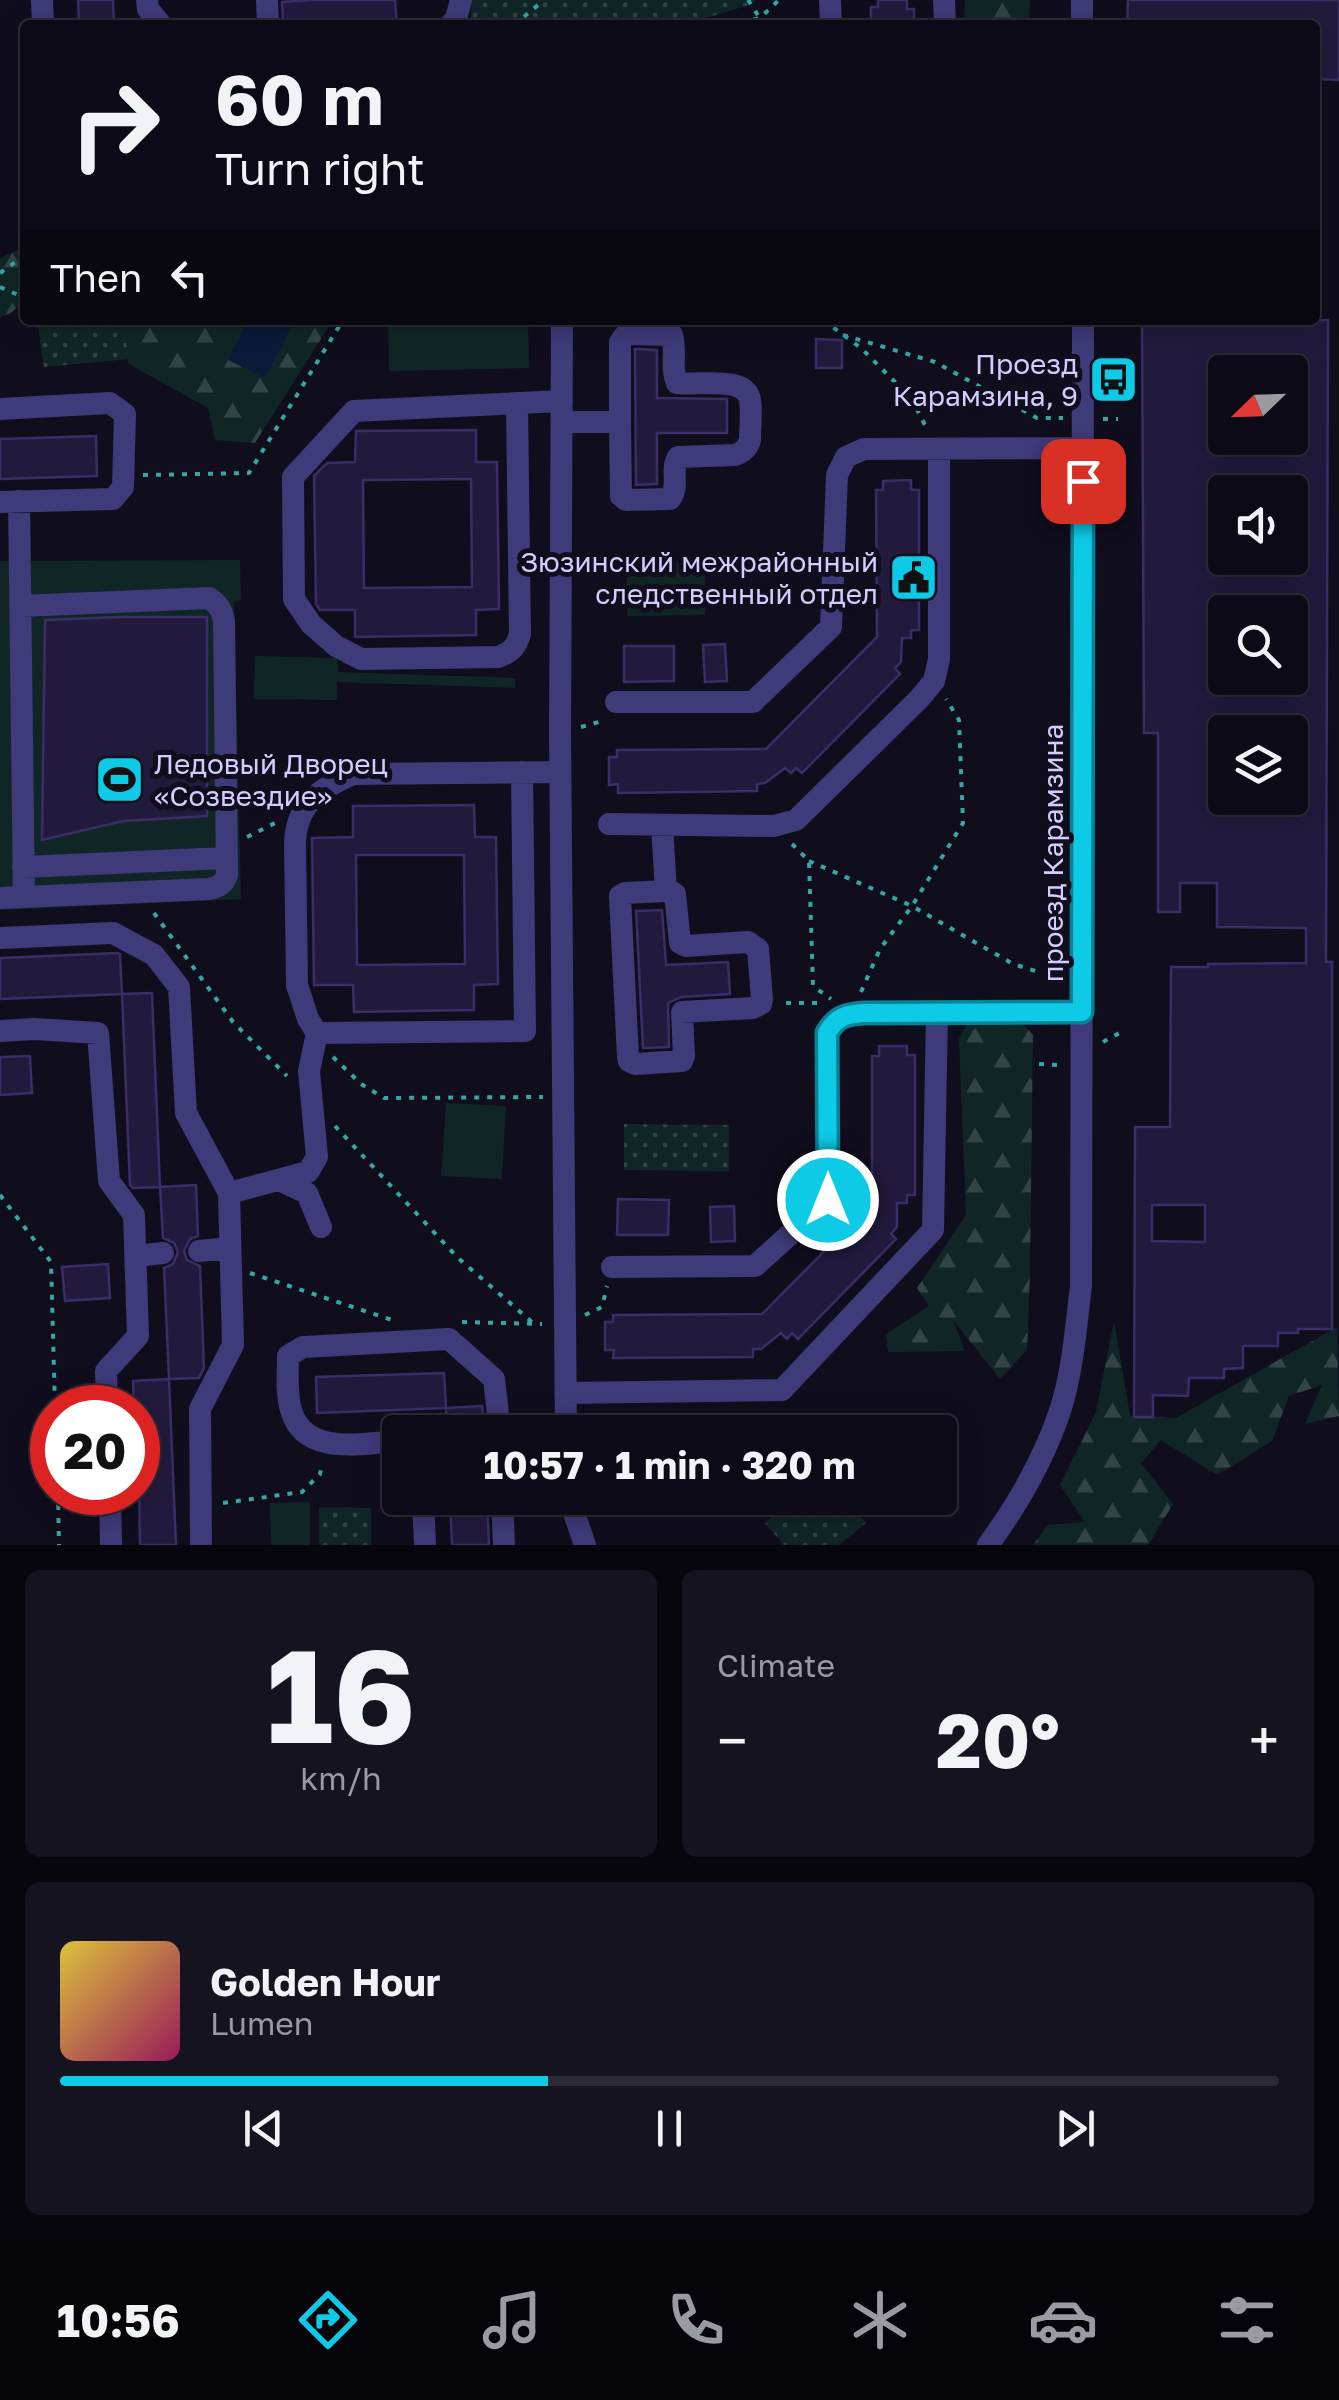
<!DOCTYPE html>
<meta charset="utf-8">
<style>
:root{--surface:#0c0a16;--page:#15131f;--text:#f1f3f6;--muted:#9a9aa1;--line:#2c2b35;--accent:#0dcae7}
body{margin:0;font-family:"Golos Text",sans-serif;background:var(--page);color:var(--text);height:100vh;display:flex;flex-direction:column;font-size:38px;white-space:nowrap}
*{box-sizing:border-box;margin:0}
p{font-size:32px;color:var(--muted)}
.icon{flex:none;width:55px;height:55px;fill:none;stroke:currentColor;stroke-width:2;stroke-linecap:round;stroke-linejoin:round}
.map{position:relative;height:1545px;overflow:hidden}
.details{display:flex;flex-direction:column;gap:25px;padding:25px;background:#07060c;flex:1}
.details>*{flex:none}
.hud{position:absolute;left:20px;top:20px;width:1300px;height:305px;border-radius:10px;box-shadow:0 5px 25px #0003,0 0 0 2px var(--line);background:#0c0a16;color:var(--text);overflow:hidden}
.needle{width:65px;rotate:247deg}
.buttons{position:absolute;left:1208px;top:355px;display:grid;gap:20px}
.buttons a{display:grid;place-items:center;width:100px;height:100px;border-radius:10px;background:var(--surface);box-shadow:0 5px 25px #0003,0 0 0 2px var(--line);font-size:50px}
.speed{position:absolute;left:30px;top:1385px;display:flex;gap:20px;font-size:50px;font-weight:700;text-align:center}
.speed>*{display:grid;place-content:center;width:130px;height:130px;border-radius:50%;background:var(--surface);box-shadow:0 5px 25px #0003,0 0 0 2px var(--line);line-height:1}
.speed .limit{border:15px solid #d22;background:#fff;color:#111}
.pin{position:absolute;display:grid;place-items:center;width:85px;height:85px;color:#fff;margin:-42px;border-radius:20px;box-shadow:0 5px 15px #0006}
.me{position:absolute;width:110px;margin:-55px;rotate:0deg;stroke-linejoin:round;filter:drop-shadow(0 0 8px #0008)}
.turn{display:flex;align-items:center;gap:35px;height:210px;padding:0 30px;font-size:45px}
.turn .icon{width:130px;height:130px;stroke-width:2.5}
.turn b{display:block;font-size:70px;line-height:85px}
.then{display:flex;align-items:center;height:95px;padding:0 30px;background:#0003;gap:20px;font-size:38px}
.big{font-size:75px;font-weight:700;line-height:1.1}
.details .tile{flex:1;display:flex;flex-direction:column;justify-content:center;gap:15px;min-width:0;padding:0 35px;border-radius:15px;background:var(--page)}
.details .dial{align-items:center;gap:0}
.dial b{font-size:130px;line-height:1}
.song{display:flex;align-items:center;gap:30px}
.cover{width:120px;height:120px;border-radius:15px;background:linear-gradient(135deg,hsl(50 70% 55%),hsl(330 70% 35%))}
.played{height:10px;border-radius:5px;background:linear-gradient(90deg,var(--accent) 40%,var(--line) 40%)}
.keys{display:flex;justify-content:space-around;direction:ltr}
.heat{display:flex;justify-content:space-between;align-items:center;font-size:55px;direction:ltr}
.details .tiles{flex:1;display:grid;gap:25px;grid-template-columns:1fr 1fr}
.tile:last-child{grid-column:span 2}
.trip{position:absolute;left:382px;top:1415px;width:575px;height:100px;border-radius:10px;background:var(--surface);box-shadow:0 5px 25px #0003,0 0 0 2px var(--line);font-weight:700;line-height:100px;text-align:center}
.tabs{display:flex;height:160px;justify-content:space-around;align-items:center;background:#050409;color:var(--muted)}
.tabs .icon{width:70px;height:70px}
.tabs .active{color:var(--accent)}
.tabs b{font-size:45px;color:var(--text)}
.map>svg:first-child{display:block}
</style>
<div class="map">
<svg width="1339" height="1545" viewBox="0 0 1339 1545">
<defs>
<pattern id="forest-firs" width="22" height="20" patternUnits="userSpaceOnUse" patternTransform="scale(2.5)"><rect width="22" height="20" fill="#102626"/><path d="M5 1l3.5 6h-7zM16 11l3.5 6h-7z" fill="#324446"/></pattern>
<pattern id="park-dots" width="8" height="8" patternUnits="userSpaceOnUse" patternTransform="scale(2.5)"><rect width="8" height="8" fill="#102626"/><path d="M2 2h.1M6 6h.1" fill="none" stroke="#324446" stroke-width="1.8" stroke-linecap="round"/></pattern>
</defs>
<rect width="100%" height="100%" fill="#100d1d"/>
<path fill="url(#forest-firs)" d="M965,0H1030L1029,25H964Z
M25,247V300L11,313L0,317V258Z
M119,320H333L255,443L215,440L208,408L129,364Z
M968,1022H1021L1033,1035L1030,1272L1027,1350L1000,1379L953,1320L965,1351L888,1352L886,1334L929,1306L917,1288L966,1215L959,1039Z
M1114,1321L1130,1416L1176,1418L1337,1327L1339,1416L1305,1424L1322,1385L1289,1396L1272,1441L1217,1475L1161,1440L1141,1463L1173,1504L1148,1545H1033L1048,1525L1085,1522L1060,1485L1096,1412Z"/>
<path fill="url(#park-dots)" d="M471,0H756L752,4L683,25H481L471,20Z
M37,320H123L129,359L44,367Z
M624,1124L729,1125V1171L624,1170Z
M796,1498H845L866,1523L839,1545H784L765,1523Z
M319,1507L371,1508V1545H319Z"/>
<path fill="#102626" d="M388,320H528L529,368L389,371Z
M240,560L241,600L234,601L241,899L0,910V561Z
M705,561V615L627,616V562Z
M255,656L337,658L338,672L515,678V688L337,682V700L254,699Z
M446,1103L506,1106L502,1179L441,1176Z
M310,1502V1545H271L270,1503Z"/>
<path fill="#0b1a38" d="M248,320H295L265,378L228,360Z"/>
<path fill="#221a3d" stroke="#3b2d67" stroke-width="2.5" fill-rule="evenodd" d="M78,0H113L114,25H79Z
M311,0H395L397,25H283L282,2Z
M878,0H907V9H914V25H871V7H878Z
M1128,0H1339V80L1315,79V25H1127Z
M1142,320H1328L1326,962H1332V1329H1298V1333H1278V1346H1243V1368L1224,1369V1378H1189L1188,1396L1153,1395V1417H1134L1135,1127H1170L1171,967H1208V964L1306,963V928L1217,927V883H1180V912H1158V733H1144ZM1225,370H1306V438H1225ZM1225,492H1306V558H1225ZM1225,612H1306V678H1225ZM1225,732H1306V798H1225ZM1152,1205H1205V1242L1152,1241Z
M816,339L842,340V368H816Z
M635,349L657,350V398L727,399V433H657V484L636,485Z
M476,430V462H497L499,609L476,610V635L355,637V610H320L316,604L314,476L327,463L355,462L356,431ZM471,479L472,587L364,588L363,480Z
M96,436L97,476L0,479V439Z
M911,480V490H919V630H911V638H902L901,662L895,668L900,674L802,773L796,768L791,773L785,768L765,783L757,784V791L618,793V784L609,785V757H617V750L766,749L877,637L876,490H883V481Z
M122,617H207V816L123,821L42,840L45,620Z
M725,644L727,681L705,682L703,645Z
M624,646H674V681L624,682Z
M474,805L475,837H496L498,984L474,985V1010L354,1012L353,985H314L312,838L353,837V806ZM356,855H464L465,964L357,965Z
M662,910L666,965L728,962L730,994L681,997L668,1003L669,1047L643,1048L636,911Z
M118,953L120,954L122,994L0,999V958Z
M152,993L160,1187L133,1188L130,1185L122,994Z
M879,1046H907V1055H915V1195H907V1203H897V1227L891,1234L896,1239L798,1339L792,1333L787,1339L781,1333L761,1349H753V1357L613,1358L614,1350H605V1322H613V1315L762,1314L872,1203V1056H879Z
M30,1056L32,1093L0,1095V1057Z
M196,1185L198,1236L190,1239L184,1251L187,1260L200,1266L204,1368L199,1378L169,1379L164,1268L173,1264L178,1252L174,1243L163,1238L160,1187Z
M618,1199L669,1200L668,1235H617Z
M734,1206L735,1241L711,1242L710,1207Z
M108,1264L110,1298L65,1301L62,1267Z
M444,1373L446,1408L317,1413L316,1377Z
M169,1379L176,1545H140L138,1408H134L133,1381Z
M482,1406L485,1432H447L446,1408Z
M450,1498H487L489,1545H452Z"/>
<g fill="none" stroke-linecap="round" stroke-linejoin="round">
<path stroke="#34a8a5" stroke-width="4" stroke-dasharray="5 8" stroke-linecap="butt" d="M748,0L759,17
M64,24L79,23
M514,25L544,0
M728,25L760,18L779,0
M0,273L21,258L25,245
M0,287L25,298
M823,320L861,348L911,398L926,427
M843,335L935,362L1037,418H1063
M1103,419H1118
M143,475L249,473L343,320
M581,727L606,720
M247,837L279,821
M792,844L809,861L813,986L831,999
M809,861L912,906L1013,964L1039,972
M154,913L233,1022L287,1076
M861,992L880,949L912,906L963,823L959,720L946,699
M786,1003H823
M1103,1042L1125,1030
M333,1057L361,1084L384,1098L543,1097
M1039,1064L1059,1065
M335,1126L458,1258L533,1323
M0,1195L51,1262L55,1408
M250,1273L392,1320
M585,1315L602,1307L607,1286
M462,1322L542,1324
M58,1492L59,1545
M223,1503L302,1492L320,1474L322,1464"/>
<path stroke="#3f3a79" stroke-width="22" d="M42,0L43,25
M147,0L148,9L161,25
M267,0L268,25
M830,0L831,25
M944,0L945,25
M450,25L456,19L461,0
M1082,25V0
M562,320L560,733L566,1432
M517,403L520,634C516,647 512,652 498,657L361,659L336,646L311,624L294,599L293,477L354,411L562,401
M0,409L110,403L125,414L123,487L113,499L0,502
M562,422H620L621,496L626,500L670,499C680,487 670,470 678,457L735,455C743,452 747,449 750,440C750,427 752,413 750,400C746,375 697,386 677,383C670,368 677,350 672,335L626,334L620,342V422
M20,606L209,598C218,604 222,610 224,621L227,875C224,884 219,887 209,889L24,897
M616,702H753L831,627L837,475L846,457L864,449L1083,448
M522,772L525,1031L317,1033L308,1019L297,985L295,843C296,805 320,788 353,774L560,772
M609,824L774,826L796,820L919,699L934,681L939,659V449
M662,825L666,891L625,893L620,896L628,1057L629,1061L635,1064L682,1061L684,1056L682,1012L753,1008L761,1004L762,999L758,949L748,942L686,946L680,943L675,894L671,891H666
M23,867L226,858
M0,898L24,897L19,501
M0,938L113,933L154,955L179,987L186,1113L229,1193L233,1345L200,1409L201,1545
M0,1031L34,1029L98,1033L109,1181L134,1215L138,1336L106,1371L107,1408
M279,1180L307,1193L321,1227
M229,1193L308,1172L317,1157L309,1071L317,1033
M199,1251L230,1248
M136,1256L163,1253
M612,1267L755,1266L828,1200L827,1033C836,1017 846,1014 864,1013L1082,1012
M566,1393L782,1390L933,1230L937,1012
M400,1441C363,1443 304,1457 291,1410C286,1394 288,1373 288,1356L303,1347L449,1339L494,1379L500,1432
M110,1492L111,1545
M423,1498L425,1545
M502,1498L504,1545
M572,1498L573,1510L585,1545
M988,1545C1018,1504 1045,1457 1061,1408C1073,1369 1076,1326 1081,1286L1083,320"/>
</g>
<g fill="none" stroke-linecap="round" stroke-linejoin="round">
<defs>
<path id="route" d="M828,1200L827,1033C836,1017 846,1014 864,1013L1082,1012L1083,481"/>
</defs>
<use href="#route" stroke="#088396" stroke-width="25"/>
<use href="#route" stroke="#0dcae7" stroke-width="18"/>
</g>
<defs>
<symbol id="bus-square" viewBox="-11 -11 22 22"><rect x="-9" y="-9" width="18" height="18" rx="4" fill="#0dcae7" stroke="#100d1d"/><path d="M-5-6H5V4H4V6H2V4H-2V6H-4V4H-5ZM-3.5-4V0h7V-4ZM-3.5 1.2v1.5H-2V1.2ZM2 1.2v1.5H3.5V1.2Z" fill="#111"/></symbol>
<symbol id="civic-square" viewBox="-11 -11 22 22"><rect x="-9" y="-9" width="18" height="18" rx="4" fill="#0dcae7" stroke="#100d1d"/><path d="M-.6-6.5H3V-4.5H.6V-3L4-1V1h2V6H-6V1h2V-1L-.6-3ZM-1.2 2.5V6h2.4V2.5Z" fill="#111"/></symbol>
<symbol id="stadium-square" viewBox="-11 -11 22 22"><rect x="-9" y="-9" width="18" height="18" rx="4" fill="#0dcae7" stroke="#100d1d"/><path d="M0-5a6.5 5 0 1 0 0 10a6.5 5 0 1 0 0-10ZM-3.5-1.8h7v3.6h-7Z" fill="#111"/></symbol>
</defs>
<g fill-rule="evenodd">
<use href="#bus-square" x="1086" y="352" width="55" height="55"/>
<use href="#civic-square" x="886" y="550" width="55" height="55"/>
<use href="#stadium-square" x="92" y="752" width="55" height="55"/>
</g>
<g text-anchor="middle" stroke-width="10" stroke-linejoin="round" paint-order="stroke">
<g font-size="28" fill="#d3ccfc" stroke="#100d1d" text-anchor="end">
<text x="1078" y="374">Проезд<tspan x="1078" dy="32">Карамзина, 9</tspan></text>
<text x="878" y="572">Зюзинский межрайонный<tspan x="878" dy="32">следственный отдел</tspan></text>
<text x="154" y="774" text-anchor="start">Ледовый Дворец<tspan x="154" dy="32">«Созвездие»</tspan></text>
</g>
<g font-size="28" fill="#d3ccfc" stroke="#100d1d">
<text transform="translate(1053 853) rotate(-90)" y="10">проезд Карамзина</text>
</g>
</g>
</svg>
<div class="buttons">
<a><svg class="needle" viewBox="-14 -14 28 28"><path d="M0-13l5 13h-10z" fill="#e53935"/><path d="M0 13l5-13h-10z" fill="#9a9aa1"/></svg></a>
<a><svg class="icon" aria-label="sound" viewBox="0 0 24 24"><path d="M4 9h4l5-4v14l-5-4H4zM17 9q2 3 0 6"/></svg></a>
<a><svg class="icon" aria-label="search" viewBox="0 0 24 24"><circle cx="10" cy="10" r="6"/><path d="M15 15l6 6"/></svg></a>
<a><svg class="icon" aria-label="layers" viewBox="0 0 24 24"><path d="M12 4l9 5-9 5-9-5zM3 14l9 5 9-5"/></svg></a>
</div>
<div class="speed"><div class="limit">20</div></div>
<div class="pin" style="left:1083px;top:481px;background:#d93025"><svg class="icon" aria-label="arrive" viewBox="0 0 24 24"><path d="M6 21V4h12l-3 4 3 4H6"/></svg></div>
<svg class="me" style="left:828px;top:1200px" viewBox="-20 -20 40 40"><circle r="17" fill="#0dcae7" stroke="#fff" stroke-width="3"/><path d="M0-11L8 9 0 5-8 9z" fill="#fff"/></svg>
<div class="trip">10:57 · 1 min · 320 m</div>
<div class="hud">
<div class="turn"><svg class="icon" aria-label="right" viewBox="0 0 24 24"><path d="M7 20v-9h11M14 6l5 5-5 5"/></svg><div><b>60 m</b>Turn right</div></div>
<div class="then">Then<svg class="icon" aria-label="left" viewBox="0 0 24 24"><path d="M17 20v-9H6M10 6l-5 5 5 5"/></svg></div>
</div>
</div>
<section class="details">
<div class="tiles">
<div class="tile dial"><b>16</b><p>km/h</p></div>
<div class="tile"><p>Climate</p>
<div class="heat"><a>−</a><b class="big">20°</b><a>+</a></div>
</div>
<div class="tile">
<div class="song"><i class="cover"></i><div><b>Golden Hour</b><p>Lumen</p></div></div>
<div class="played"></div>
<div class="keys"><svg class="icon" aria-label="previous" viewBox="0 0 24 24"><path d="M18 5L8 12l10 7zM5 5v14"/></svg><svg class="icon" aria-label="pause" viewBox="0 0 24 24"><path d="M8 5v14M16 5v14"/></svg><svg class="icon" aria-label="next" viewBox="0 0 24 24"><path d="M6 5l10 7-10 7zM19 5v14"/></svg></div>
</div>
</div>
</section>
<nav class="tabs">
<b>10:56</b>
<svg class="icon active" aria-label="directions" viewBox="0 0 24 24"><path d="M12 3l9 9-9 9-9-9zM9 14v-3h6M13 9l2 2-2 2"/></svg>
<svg class="icon" aria-label="music" viewBox="0 0 24 24"><path d="M9 18V5l10-2v13"/><circle cx="6" cy="18" r="3"/><circle cx="16" cy="16" r="3"/></svg>
<svg class="icon" aria-label="phone" viewBox="0 0 24 24"><path d="M5 4h4l2 5-3 2q2 4 5 5l2-3 5 2v4C11 20 4 13 5 4z"/></svg>
<svg class="icon" aria-label="climate" viewBox="0 0 24 24"><path d="M12 3v18M4 7l16 10M4 17L20 7"/></svg>
<svg class="icon" aria-label="car" viewBox="0 0 24 24"><path d="M5 17H2v-5l4-1 3-4h7l3 4 3 1v5h-3M9 17h6M6 11h13"/><circle cx="7" cy="17" r="2"/><circle cx="17" cy="17" r="2"/></svg>
<svg class="icon" aria-label="filters" viewBox="0 0 24 24"><path d="M4 7h16M4 17h16"/><circle cx="9" cy="7" r="2"/><circle cx="15" cy="17" r="2"/></svg>
</nav>
